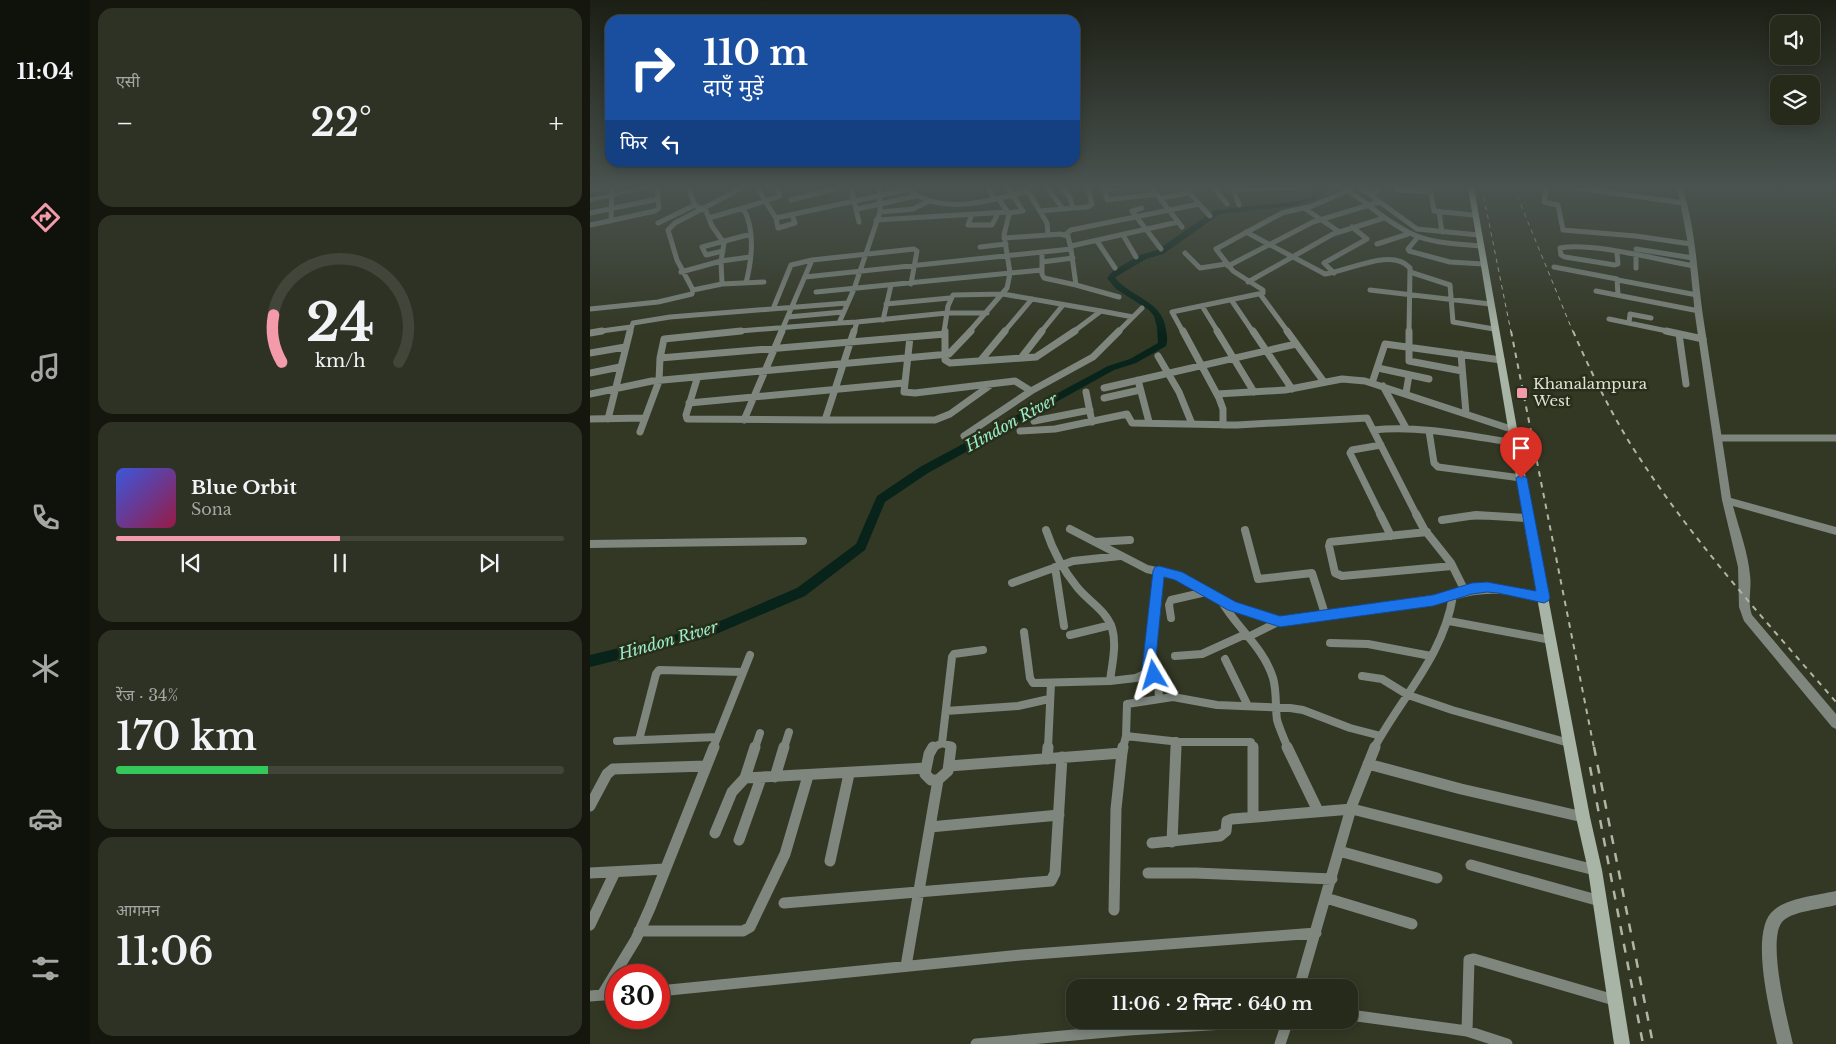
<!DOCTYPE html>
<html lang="hi">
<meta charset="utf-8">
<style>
:root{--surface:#262a1b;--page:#2e3224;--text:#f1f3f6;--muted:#a4a7a3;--line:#42463a;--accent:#f39aab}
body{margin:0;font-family:"Libre Baskerville","Noto Sans Devanagari",serif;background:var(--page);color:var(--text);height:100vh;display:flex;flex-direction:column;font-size:19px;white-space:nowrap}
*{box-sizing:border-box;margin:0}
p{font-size:16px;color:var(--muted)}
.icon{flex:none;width:28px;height:28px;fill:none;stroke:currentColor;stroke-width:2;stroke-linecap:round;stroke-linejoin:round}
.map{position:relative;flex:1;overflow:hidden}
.details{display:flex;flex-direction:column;gap:8px;padding:8px;background:#15170f;width:500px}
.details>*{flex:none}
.top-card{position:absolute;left:15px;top:15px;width:475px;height:152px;border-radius:15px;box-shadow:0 2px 12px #0003,0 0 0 1px var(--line);background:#1a4fa0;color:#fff;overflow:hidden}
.tools{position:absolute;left:1180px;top:15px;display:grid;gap:10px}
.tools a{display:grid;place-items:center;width:50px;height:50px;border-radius:10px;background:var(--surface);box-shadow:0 2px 12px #0003,0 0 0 1px var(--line);font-size:25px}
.speed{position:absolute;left:15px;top:964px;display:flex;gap:10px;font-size:25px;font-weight:700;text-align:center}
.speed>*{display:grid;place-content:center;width:65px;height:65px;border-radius:50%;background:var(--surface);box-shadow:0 2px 12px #0003,0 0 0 1px var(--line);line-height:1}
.speed .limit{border:8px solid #d22;background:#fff;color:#111}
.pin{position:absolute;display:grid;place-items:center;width:42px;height:42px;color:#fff;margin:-51px -21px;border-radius:50% 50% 50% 0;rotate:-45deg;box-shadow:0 0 5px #0007}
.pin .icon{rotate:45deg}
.me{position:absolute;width:55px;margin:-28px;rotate:353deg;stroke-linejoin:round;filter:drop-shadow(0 0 4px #0008)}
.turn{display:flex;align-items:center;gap:18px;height:105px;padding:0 15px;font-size:22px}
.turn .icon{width:65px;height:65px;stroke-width:2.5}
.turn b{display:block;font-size:35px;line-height:42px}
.then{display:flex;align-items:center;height:48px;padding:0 15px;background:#0003;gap:10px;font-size:19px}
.big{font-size:38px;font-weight:600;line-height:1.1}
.details .tile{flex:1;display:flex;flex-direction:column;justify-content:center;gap:8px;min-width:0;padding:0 18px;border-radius:15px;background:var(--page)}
.details .dial{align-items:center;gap:0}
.dial svg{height:130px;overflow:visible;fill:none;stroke:var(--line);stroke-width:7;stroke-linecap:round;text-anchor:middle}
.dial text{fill:var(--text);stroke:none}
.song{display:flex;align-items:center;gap:15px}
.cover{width:60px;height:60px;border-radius:8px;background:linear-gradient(135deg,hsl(230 70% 55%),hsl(340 70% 35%))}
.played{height:5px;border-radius:2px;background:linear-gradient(90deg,var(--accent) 50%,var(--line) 50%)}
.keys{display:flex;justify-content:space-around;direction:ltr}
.heat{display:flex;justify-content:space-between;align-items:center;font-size:28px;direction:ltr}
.charge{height:8px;border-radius:4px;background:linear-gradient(90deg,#34c759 34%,var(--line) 0)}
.trip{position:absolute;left:476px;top:979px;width:292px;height:50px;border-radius:15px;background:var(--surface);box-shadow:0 2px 12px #0003,0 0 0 1px var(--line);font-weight:600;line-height:50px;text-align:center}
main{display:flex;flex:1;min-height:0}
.tab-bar{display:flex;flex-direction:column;width:90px;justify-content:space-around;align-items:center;background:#0f110b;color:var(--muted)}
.tab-bar .icon{width:35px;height:35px}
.tab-bar .selected{color:var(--accent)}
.tab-bar b{font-size:22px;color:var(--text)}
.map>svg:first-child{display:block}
</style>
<main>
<nav class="tab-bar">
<b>11:04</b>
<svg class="icon selected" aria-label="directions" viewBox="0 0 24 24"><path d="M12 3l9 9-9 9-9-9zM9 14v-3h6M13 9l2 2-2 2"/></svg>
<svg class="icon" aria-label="music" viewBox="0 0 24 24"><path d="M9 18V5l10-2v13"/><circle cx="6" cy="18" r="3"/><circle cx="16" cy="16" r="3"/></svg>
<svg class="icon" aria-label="phone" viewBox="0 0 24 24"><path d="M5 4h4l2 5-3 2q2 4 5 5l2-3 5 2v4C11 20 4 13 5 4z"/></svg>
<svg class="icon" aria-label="climate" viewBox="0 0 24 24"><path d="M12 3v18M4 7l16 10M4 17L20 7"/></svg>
<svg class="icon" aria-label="car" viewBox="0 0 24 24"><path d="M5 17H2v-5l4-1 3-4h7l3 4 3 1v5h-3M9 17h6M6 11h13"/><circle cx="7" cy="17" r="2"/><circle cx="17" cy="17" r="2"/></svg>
<svg class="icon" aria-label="filters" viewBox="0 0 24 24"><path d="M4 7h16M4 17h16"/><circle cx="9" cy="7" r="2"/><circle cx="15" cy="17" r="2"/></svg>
</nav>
<section class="details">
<div class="tile"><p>एसी</p>
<div class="heat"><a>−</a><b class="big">22°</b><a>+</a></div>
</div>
<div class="tile dial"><svg viewBox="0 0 100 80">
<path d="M14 69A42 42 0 1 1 86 69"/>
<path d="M14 69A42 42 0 0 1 9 40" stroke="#f39aab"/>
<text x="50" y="56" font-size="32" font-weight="700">24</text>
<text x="50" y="72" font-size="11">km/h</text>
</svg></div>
<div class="tile">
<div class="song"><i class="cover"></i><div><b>Blue Orbit</b><p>Sona</p></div></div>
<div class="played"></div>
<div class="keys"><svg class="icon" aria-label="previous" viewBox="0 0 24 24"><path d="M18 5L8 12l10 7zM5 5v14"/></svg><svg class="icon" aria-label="pause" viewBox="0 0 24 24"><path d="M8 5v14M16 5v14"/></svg><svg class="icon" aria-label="next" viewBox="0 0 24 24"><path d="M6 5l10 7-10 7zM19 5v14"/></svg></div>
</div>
<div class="tile"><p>रेंज · 34%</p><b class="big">170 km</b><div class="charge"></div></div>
<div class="tile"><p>आगमन</p><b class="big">11:06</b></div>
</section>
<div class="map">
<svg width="1246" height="1044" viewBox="0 0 1246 1044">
<rect width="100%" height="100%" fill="#333824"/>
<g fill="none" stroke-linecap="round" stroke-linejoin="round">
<path fill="#08241a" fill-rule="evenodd" d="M729,188H736L726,199L703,206L630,214L573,254L556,259L529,275L525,278C542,298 573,301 576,330C577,336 578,341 576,346L546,363L524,370L338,473L295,502L275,550L215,596L117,638L0,667V655L116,627L207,588L266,544L287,496L330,467L518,366L540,359L568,343L567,327L564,316L559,310L526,289L517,278L523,271L550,255L567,250L625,210L702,202L722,197Z"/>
<path stroke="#7e867e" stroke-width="5" d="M98,188L105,205L116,211L122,226L134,243L131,261L132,284
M187,188L190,196L175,201L186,218L188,228L205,223L202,215
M261,188L269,222
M398,188L405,199
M418,188L433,211L418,213
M457,188L473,209
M473,188L480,198L483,208L498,207L502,204L498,188
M526,188L515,190L517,200L566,194
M562,188L592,227
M624,188L637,204
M643,188L649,205
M769,188L782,195
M790,188L782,195L783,197L827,229L889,235
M840,188L844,211L884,215
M956,188L954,202L968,205L973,230L1046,236L1101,244
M988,188L1093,203
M644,189L703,188
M0,190L12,188
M806,190L841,192
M758,191L779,205
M323,193C357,215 402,200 438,191
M570,198L599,193
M201,200L247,188
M609,204L620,216
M778,205C822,240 835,242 890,246
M153,208L175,201L168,188
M552,208L542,211L571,249
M714,208L748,231
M267,209L290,204L289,188
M450,211L483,208
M290,212L323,209L339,201
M849,212L852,232
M0,213L68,199
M382,214L378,225H402L408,213
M119,218L153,208C166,230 162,259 156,283
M186,218L320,189
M286,220L418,212
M21,221L22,188
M68,223L105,205
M0,225L65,211L69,208L67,188
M656,232L735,274C759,271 802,247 820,268L819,332
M458,235L470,234L478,236L481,249
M475,235L481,230L609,204L596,188
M533,235L546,257
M414,238L458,235L457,223L436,188
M827,238L818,249L819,251L860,262L894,264
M507,241L525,268
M787,244L818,234
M481,246L588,222
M390,247L416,244
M1046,249L1103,258
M133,251L116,255L112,247L161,234
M452,253V274L454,278L486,285
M595,253L610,268L636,264
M1027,253L1028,264L1025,265L975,257L971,255L970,248C1003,242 1069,260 1104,266
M1046,257V268
M452,262L483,258
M638,266L723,222L789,202
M964,267L1027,279L1028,295
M91,272L131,261L160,257
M820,272L860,285L863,322L904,329
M744,273L734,263L777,239L762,227
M215,277L481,249L486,285L529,297
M1028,280L1107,295
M658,282L743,234L794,218
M103,290L132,284L174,282
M780,290L900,304
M1006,291L1109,311
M226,292L452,270
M670,294L698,332
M642,301L663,332
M296,304L360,298
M612,306L628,332
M0,309L68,302L102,294L103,290L87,260L78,230L85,223L152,188
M183,309L201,265L222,260
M511,311L543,317
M198,317L253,312
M1019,319L1082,332
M293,320L301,285
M267,322L357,313H397
M1039,323L1040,314L1061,318
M4,332L41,327
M40,332L43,323L80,317L257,303
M137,332L249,323
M191,332L222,260L324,249L327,251L321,284
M264,332L267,322L249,323L264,289L290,212V204L326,196
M354,332L358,306L363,295L413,294L511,311
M379,332L417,288L420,273L414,235L419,214L408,198
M414,332L442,299
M451,332L473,305
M483,332L511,311
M528,332L552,308
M593,332L582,312L673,293V290L643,271L626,249L692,213L722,206L764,188"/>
<path stroke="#7e867e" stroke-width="7" d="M264,331L235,420H345L360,414L402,384
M355,331V360L360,363L446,357L485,331
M593,331L629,398L633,409V425
M627,331L664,392
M663,331L702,389
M697,331L734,382
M819,331V361L872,371
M1076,331L1113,339
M0,333L12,331
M1089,334L1096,384
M320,337L314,392L325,393L425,381L441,391L503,357L529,331
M0,353L35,347
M871,354L876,413
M568,356L589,392L602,424
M70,358L355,334
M431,358L452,331
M391,360L415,331
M788,368L839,379
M0,373L30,367
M107,379L96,415L97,419L235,420
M548,380L559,422
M782,383L795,344L911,360
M793,386L816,428
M514,388L706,344
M496,392L502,422
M816,393L819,375
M0,394L62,381L359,354L381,331
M627,394L695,390L752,379L775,381L924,430
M514,398L550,390
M99,403L314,383
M0,419L55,418
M18,419L40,331
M154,420L192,331
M444,421L500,410
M783,430C831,425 879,436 926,443
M430,431L465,429L537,414L542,423L647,425L777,418L827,516
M839,431L844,463L848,467L931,478
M50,432L69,381L70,358L74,339L151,331
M374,436L441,391
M1128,438H1246
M791,516L760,453L762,450L791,445
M882,516H896"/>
<path stroke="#7e867e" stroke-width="8" d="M790,514L801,536
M826,514L834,529L861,563L875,591
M852,520L886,515L938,518
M480,529L557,569L588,576L632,602L669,616L690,621L863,596
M456,530C463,551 473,570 487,587C498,601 516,610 522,628C527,645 522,664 520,681L546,678L559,672
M655,530L668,579L722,573L735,614
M837,532L740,542L739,546L745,573L752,576L862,566
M505,542L540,540
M0,544L213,541
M465,567L474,626
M569,571L558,669L568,677L569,699
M422,583L483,561L530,556
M632,602C647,628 674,648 683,678C687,691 685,706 687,720C690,730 694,739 698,748
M581,618L579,605L581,600L616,592
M859,621L961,640
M434,632L440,678L443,683L520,681
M480,635L521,625
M658,637L690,621
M740,643L778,644L841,656
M585,656L612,654L656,634
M635,659L658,706
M772,676L792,679L818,695L862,710L979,743
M356,711L428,706L459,699
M536,736L590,742H661L663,748
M49,740L66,674L69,670L153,672
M27,741L127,737
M123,748L160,655
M165,748L170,733
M194,748L199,732
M342,748L352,743
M361,748V746L352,743L362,657L364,654L393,650
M458,748L461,683
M533,748L536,736L537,704L583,697L627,705L700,708L713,710L760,728L791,736
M586,748V741
M784,748C812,696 853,657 863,596C898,585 919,590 954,598"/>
<path stroke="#7e867e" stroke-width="11" d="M165,747L155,778L336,768
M343,747L339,754L335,774L341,780H348
M663,747V817
M697,747L728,811
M457,759L458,747
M778,764L871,789L993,817
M359,766L532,753L533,747
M185,777L194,747
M0,806L17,774L23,769L116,766
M340,827L469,815
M125,833L142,792L155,778
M149,840L171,778
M582,842L586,747
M562,843L630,836L636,831L637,821L642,819L762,809L1005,870
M749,851L847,878
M240,861L259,774
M881,865L1010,901
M0,873L75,869
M558,873H606L742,879
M736,898L822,924
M194,903L461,881L465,873L472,757
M524,910L526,809L532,753
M0,925L25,872
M49,931H153L160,927L195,854L218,776
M316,966L348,780L358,771L361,747
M709,988L762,805L785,747
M69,991L431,955L726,933
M12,995L46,939L60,908L124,747
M0,996L26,994
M760,1015L877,1031L917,1044
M877,1031L879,960L884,959L1024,1000
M386,1044L539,1030L698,1020
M690,1044L698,1020"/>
<path fill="#7e867e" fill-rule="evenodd" d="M48,188H59L0,202V198Z
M1086,188H1092C1106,225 1107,276 1113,316C1122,377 1132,437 1141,498L1246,527V535L1143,506C1149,529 1158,552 1160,575C1162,589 1157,602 1162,615L1246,714V729L1242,727L1154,621L1149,607L1148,567L1132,500L1105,315L1098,244L1089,196Z
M1246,891V905C1232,909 1205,911 1194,920C1175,935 1198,1022 1203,1044H1187C1181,1016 1158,930 1184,910C1198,898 1228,895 1246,891Z"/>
<path fill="#a7b4a6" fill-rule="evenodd" d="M878,188H884L943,518L1000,817L1012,870L1040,1044H1024L998,870L986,817L933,518Z"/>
<path stroke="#b1b5a7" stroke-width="1" stroke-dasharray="4.5 4.5" stroke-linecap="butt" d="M892,188L921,332
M924,188L983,332"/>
<path stroke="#b1b5a7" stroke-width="2" stroke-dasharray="5.5 5.5" stroke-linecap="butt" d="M921,331L1004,748
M983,331C999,368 1017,405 1038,440C1097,535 1173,618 1246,702"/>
<path stroke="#b1b5a7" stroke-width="2.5" stroke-dasharray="9 9" stroke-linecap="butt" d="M1004,747L1063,1044
M1000,767L1053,1044"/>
</g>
<linearGradient id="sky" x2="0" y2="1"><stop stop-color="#1c1f14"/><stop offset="0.56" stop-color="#4a5350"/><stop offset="1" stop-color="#4a5350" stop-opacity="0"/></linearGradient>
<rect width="1246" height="334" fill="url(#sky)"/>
<path fill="#1a73e8" stroke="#114b97" d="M931,474L937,478L960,598L958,601L954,603L908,593L897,592L882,594L843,606L690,627L638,610L585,580L574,577L565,667L570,675L568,679L564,681C558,679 554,675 552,669L563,571L565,567L569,566L592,572L646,602L690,616L843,595L882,583L897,582L946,591L926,478Z"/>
<rect fill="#f39aab" stroke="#292e1a" stroke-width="2" x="926" y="387" width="12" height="12" rx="2.5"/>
<g text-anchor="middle" stroke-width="5" stroke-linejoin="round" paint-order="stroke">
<g font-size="15" fill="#dee2d5" stroke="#292e1a" text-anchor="start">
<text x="943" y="389">Khanalampura<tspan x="943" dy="17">West</tspan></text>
</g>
<g font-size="16" font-style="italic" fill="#99edca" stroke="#292e1a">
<text transform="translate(421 422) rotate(-29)" y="6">Hindon River</text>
<text transform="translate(78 640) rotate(-16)" y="6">Hindon River</text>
</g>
</g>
</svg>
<div class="tools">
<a><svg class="icon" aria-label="sound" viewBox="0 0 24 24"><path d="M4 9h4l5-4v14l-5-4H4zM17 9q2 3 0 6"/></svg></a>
<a><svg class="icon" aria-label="layers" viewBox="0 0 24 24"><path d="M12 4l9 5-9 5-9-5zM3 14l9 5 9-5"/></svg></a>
</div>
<div class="speed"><div class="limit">30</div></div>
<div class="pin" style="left:931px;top:478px;background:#d93025"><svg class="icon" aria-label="arrive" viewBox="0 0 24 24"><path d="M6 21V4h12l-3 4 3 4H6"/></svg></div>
<svg class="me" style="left:564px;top:675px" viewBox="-20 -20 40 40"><path d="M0-17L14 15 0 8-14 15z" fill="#1a73e8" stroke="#fff" stroke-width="4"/></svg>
<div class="trip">11:06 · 2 मिनट · 640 m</div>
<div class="top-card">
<div class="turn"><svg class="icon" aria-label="right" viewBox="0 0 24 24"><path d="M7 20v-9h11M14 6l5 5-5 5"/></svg><div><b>110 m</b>दाएँ मुड़ें</div></div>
<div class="then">फिर<svg class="icon" aria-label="left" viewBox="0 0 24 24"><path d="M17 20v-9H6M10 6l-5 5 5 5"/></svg></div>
</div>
</div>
</main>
